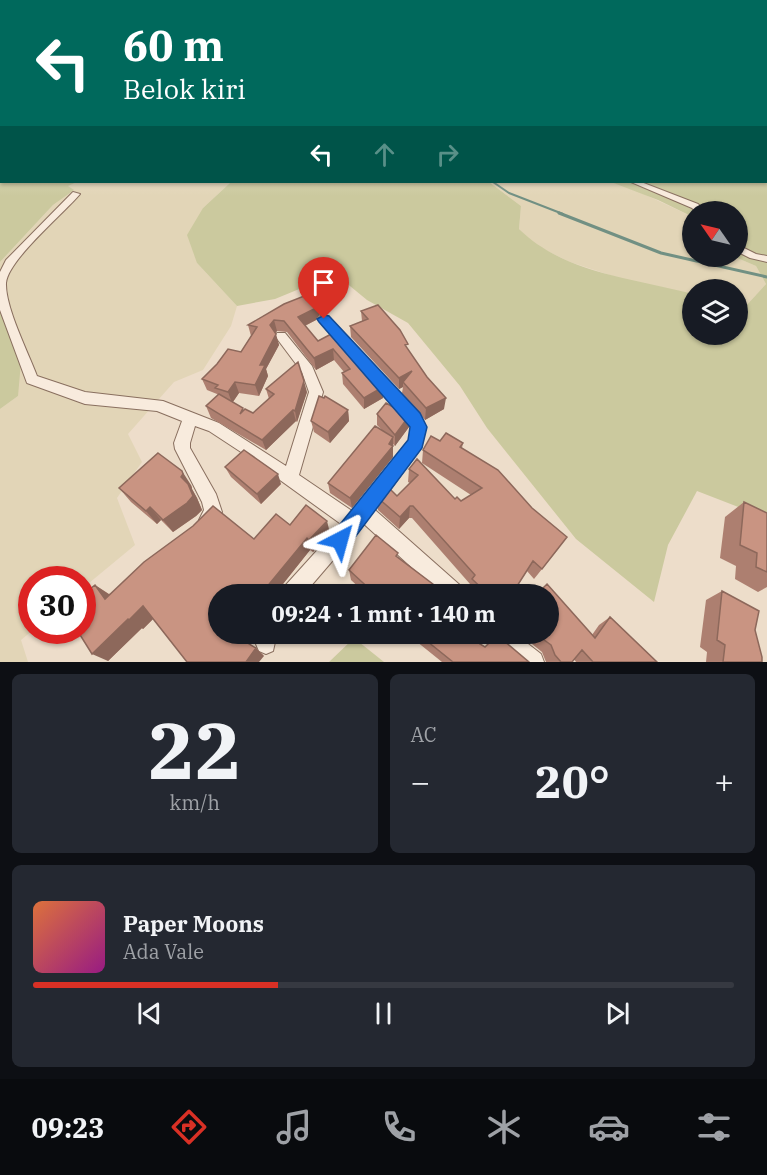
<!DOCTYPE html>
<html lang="id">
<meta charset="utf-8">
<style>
:root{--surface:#171b24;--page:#242831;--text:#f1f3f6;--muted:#9ea1a6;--line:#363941;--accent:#d93025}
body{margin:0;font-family:"IBM Plex Serif",serif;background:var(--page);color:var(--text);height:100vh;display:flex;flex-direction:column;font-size:22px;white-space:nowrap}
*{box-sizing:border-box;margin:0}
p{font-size:20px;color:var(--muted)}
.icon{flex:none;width:33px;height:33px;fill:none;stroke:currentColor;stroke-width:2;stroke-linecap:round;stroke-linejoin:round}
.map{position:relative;height:662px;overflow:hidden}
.sheet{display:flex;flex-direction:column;gap:12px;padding:12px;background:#0d0f14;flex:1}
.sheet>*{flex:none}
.guide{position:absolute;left:0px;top:0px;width:768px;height:183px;box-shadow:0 2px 4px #0004;background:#00695c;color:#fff;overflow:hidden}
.needle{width:39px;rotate:304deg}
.fabs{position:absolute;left:682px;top:201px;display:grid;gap:12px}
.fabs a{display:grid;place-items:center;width:66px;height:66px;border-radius:50%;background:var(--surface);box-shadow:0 2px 4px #0004;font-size:30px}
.speed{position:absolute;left:18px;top:566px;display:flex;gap:12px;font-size:30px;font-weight:700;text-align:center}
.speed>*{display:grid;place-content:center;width:78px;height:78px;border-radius:50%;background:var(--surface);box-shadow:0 2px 4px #0004;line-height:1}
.speed .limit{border:9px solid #d22;background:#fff;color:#111}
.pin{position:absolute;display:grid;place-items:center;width:51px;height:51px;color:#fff;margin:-62px -26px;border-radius:50% 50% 50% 0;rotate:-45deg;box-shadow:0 0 6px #0007}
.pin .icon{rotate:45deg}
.me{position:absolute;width:66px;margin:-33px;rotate:39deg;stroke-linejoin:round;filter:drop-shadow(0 0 4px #0008)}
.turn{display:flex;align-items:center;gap:21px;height:126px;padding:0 24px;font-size:27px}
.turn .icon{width:78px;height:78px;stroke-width:2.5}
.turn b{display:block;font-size:42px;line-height:51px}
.lanes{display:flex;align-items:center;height:57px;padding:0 24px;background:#0003;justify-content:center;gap:30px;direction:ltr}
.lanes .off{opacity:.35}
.big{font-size:45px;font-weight:700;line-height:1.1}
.sheet .card{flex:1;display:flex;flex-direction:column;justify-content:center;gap:9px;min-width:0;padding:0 21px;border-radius:9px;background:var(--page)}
.sheet .dial{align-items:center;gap:0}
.dial b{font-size:78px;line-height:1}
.song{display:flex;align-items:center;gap:18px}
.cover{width:72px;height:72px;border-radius:9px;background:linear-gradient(135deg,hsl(20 70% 55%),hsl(310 70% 35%))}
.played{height:6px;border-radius:3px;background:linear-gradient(90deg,var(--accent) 35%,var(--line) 35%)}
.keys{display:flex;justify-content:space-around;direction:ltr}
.heat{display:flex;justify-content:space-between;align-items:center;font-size:33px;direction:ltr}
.sheet .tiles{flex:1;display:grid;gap:12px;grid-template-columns:1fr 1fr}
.card:last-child{grid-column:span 2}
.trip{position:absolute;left:208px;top:584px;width:351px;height:60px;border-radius:30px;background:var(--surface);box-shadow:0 2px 4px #0004;font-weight:700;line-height:60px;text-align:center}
.tab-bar{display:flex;height:96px;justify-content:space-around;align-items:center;background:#090b0e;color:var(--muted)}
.tab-bar .icon{width:42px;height:42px}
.tab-bar .current{color:var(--accent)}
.tab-bar b{font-size:27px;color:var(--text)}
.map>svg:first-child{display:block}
</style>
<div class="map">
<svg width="767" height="662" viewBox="0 0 767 662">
<rect width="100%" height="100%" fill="#edddca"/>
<path fill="#e2d5b7" d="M77,182H231L203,208L197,263L237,306L231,326L203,370L174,382L128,434L142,462L117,498L135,545L83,588L82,579H32L33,630L21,640L28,662H0V409L18,396V332L0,270V262L53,205L73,190L67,186Z
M489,182H611L635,190L693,217V256L735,257L756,266L766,284L744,308L738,306V290H693V294L622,279L570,262L535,245L519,229L521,206Z"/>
<path fill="#cbc99e" d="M0,103L2,182H77L68,186L74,190L53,205L0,262Z
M767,105V523L759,515L697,491L668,545L654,602L576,539L487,428L460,386L408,323L367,300L339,277L326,278L275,299L237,306L197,263L187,235L203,208L231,182H489L521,206L519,229C565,274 633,278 693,294V334H738V306L744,308L766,284L756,266L735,257L738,256V212H693V217L658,200L611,182H766Z
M0,270L18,332L21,362L18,396L0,409Z
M354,638L384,662H329Z"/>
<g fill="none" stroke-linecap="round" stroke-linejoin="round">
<path stroke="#719083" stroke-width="2" d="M493,182L509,193L563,214"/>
<path stroke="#719083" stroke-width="3" d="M559,213L661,253L767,277"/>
<defs>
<path id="street" d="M766,107H767V111H766Z
M631,182H641L698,204L706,212H696L692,208Z
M73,192L80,194C63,214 8,260 6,283C5,307 28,352 37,376L85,392L163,401L219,423L286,466L309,392L302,372L275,336L277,333H285L312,366L323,392L299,475L352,511L409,440L412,427L318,319L320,316H328L419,414L426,427L421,448L375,510L462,587L465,594H441L364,524L304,594H281L284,587L341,524L241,452L209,431L195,426L190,443V448L216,494L222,512L214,526L208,529L202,526L199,520L204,510L202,502L175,449L174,443L182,421L157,411L85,404L27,383L0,310V272L6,260Z
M738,245L756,254L767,256V262L750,258L738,252Z
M257,633H277L273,651L266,654L259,651L256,644Z
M488,633H514L541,654L544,662H516L491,640Z"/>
</defs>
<use href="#street" stroke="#896f5f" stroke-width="2"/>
<use href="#street" fill="#f8ebdd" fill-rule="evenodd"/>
</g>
<path fill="#ad7f70" d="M319,303L320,314L316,320L305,326L318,341L335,332L383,398L364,409L343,384L342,373L344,372L334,360L316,370L287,332L277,331L275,333L279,345L266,369L268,376L259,396L239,393L233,402L244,410L253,413L269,399L266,389L307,392L297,422L296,421L266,450L211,418L206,406L218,395L217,394L207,390L202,379L241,352L251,336L248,325Z
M361,311L407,348L444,409L425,420L402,393L403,387L399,389L351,337L350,326L362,321Z
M348,410L349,421L330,443L314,432L311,421Z
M377,414L409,416V427L395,446L393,444V457L352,508L330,493L328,483L382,430L377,425Z
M440,441L463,443L462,448L559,548L534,579L527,571L512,594H474L468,589L470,584L412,518H409L399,529L378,510V498L397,496L410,483L408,482L409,469L455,499L461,501L471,495L422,463L423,450Z
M225,467L281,484L261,504L231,477Z
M191,485L192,488V489L197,498L202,510L196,516L173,532L161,520L157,524L131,502L119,488Z
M744,502L767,513V587L758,592L735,579L736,566L720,558L725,517Z
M290,525L330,533L313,552L310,550L275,594H219L246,638L252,646L256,648L264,656L153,619L143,629L142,628L108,661L95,585L109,594Z
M398,557L446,594H366L351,580L349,570Z
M722,591L755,630L762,662H706L707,652L700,647L706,600Z
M610,617L657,662H576L574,659L572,662H546L542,652L532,644L523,633L592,635L599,625Z
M406,633H487L480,644L485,647L529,662H442Z"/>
<path fill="#8d685b" d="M319,303L320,314L316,320L300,328L298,317Z
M274,320L277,331L273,336L270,325Z
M276,334L279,345L266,369L268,376L259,396L255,385L260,365Z
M333,349L334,360L316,370L314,358Z
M412,371L403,382V387L399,389V378Z
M304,381L307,392L297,422L295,411Z
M235,382L239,393L232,403L228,392Z
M383,387V398L364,409V398Z
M446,398L444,409L425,420L426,408Z
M293,410L296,421L266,450L262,440Z
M348,410L349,421L330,443L328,432Z
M409,416V427L395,446V435Z
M393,437V457L352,508L350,498Z
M182,471L191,485L192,488V489L197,498L202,510L196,516L173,532L163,520Z
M278,474L281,484L261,504L257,494Z
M410,506L409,518L399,529L400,517Z
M150,507L161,520L157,524L146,511Z
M327,521L330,533L313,552L309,540Z
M307,538L310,550L275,594H261Z
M95,585L110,595L105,599Z
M143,606L156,616L143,629L142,628L108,661L92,654L128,619Z
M241,633H249L246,638L255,650L256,648L264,656L259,662H246Z"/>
<path fill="#c99482" stroke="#8d685b" stroke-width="1.5" d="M309,294L319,303L314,309L298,317L318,341L335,332L383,387L364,398L342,373L350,369L333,349L314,358L284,321L274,320L270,325L276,334L260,365H265L255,385L235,382L228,392L215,388L218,385L202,379L217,364L228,349L241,352L257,327L248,325L284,304Z
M378,305L400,330L408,344L405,345L427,377L446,398L426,408L403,382L412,371L399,378L350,326L368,319L361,311Z
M298,362L304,381L295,411L293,410L262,440L206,406L219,394L243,408L240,414L245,409L253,413L274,394L266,389Z
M319,396L324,398L325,396L348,410L328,432L311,421Z
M386,403L409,416L395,435L377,414Z
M375,426L393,437L389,444L393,446L350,498L328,483Z
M446,433L463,443L460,447L498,470L532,508L567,537L542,569L533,561L512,594H488L472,579L475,575L413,506H410L400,517L378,498L388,487L397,496L418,475L409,469L417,459L455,499L457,497L461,501L482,488L423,450L431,436L440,441Z
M244,450L278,474L257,494L225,467Z
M158,453L182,471L183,474L181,477L188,484L193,496L187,503L163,520L150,507L146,511L119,488Z
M744,502L767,513V572L756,567L757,553L740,545Z
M306,505L327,521L309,540L307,538L261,594H219V633H241L249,644L256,648L246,662H187L143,606L129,620L128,619L92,654L77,630H82V595L95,585L105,599L144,562L193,526L213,506L254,539L276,514L290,525Z
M376,535L398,553L396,556L446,594H375L349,570Z
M547,584L595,638L610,617L657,662H593L582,650L572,662H561L555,655L551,645L540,637L537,633H549V594H537Z
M722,591L759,611L755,630L762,657V662H723L725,645L717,640Z
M417,633H487L480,644L485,647L497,635L529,662H453Z"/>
<linearGradient id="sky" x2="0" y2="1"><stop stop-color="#8fb9d4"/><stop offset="0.53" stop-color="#f7f0e7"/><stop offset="1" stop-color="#f7f0e7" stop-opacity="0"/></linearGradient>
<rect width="767" height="196" fill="url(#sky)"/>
<path fill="#1a73e8" stroke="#114b97" stroke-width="1.5" d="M324,315L329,316L420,413L427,427L422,448L347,548L340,551L333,548L330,540L333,533L408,440L410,427L319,322L317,319Z"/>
</svg>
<div class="fabs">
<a><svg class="needle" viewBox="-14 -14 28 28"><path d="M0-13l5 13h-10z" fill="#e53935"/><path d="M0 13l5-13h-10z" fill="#9ea1a6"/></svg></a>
<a><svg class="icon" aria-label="layers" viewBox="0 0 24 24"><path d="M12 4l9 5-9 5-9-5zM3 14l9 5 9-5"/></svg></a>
</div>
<div class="speed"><div class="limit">30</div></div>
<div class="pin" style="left:324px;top:319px;background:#d93025"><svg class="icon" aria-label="arrive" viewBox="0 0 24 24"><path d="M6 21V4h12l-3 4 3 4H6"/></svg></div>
<svg class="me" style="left:340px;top:540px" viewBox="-20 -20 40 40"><path d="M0-17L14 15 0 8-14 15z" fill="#1a73e8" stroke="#fff" stroke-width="4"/></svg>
<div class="trip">09:24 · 1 mnt · 140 m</div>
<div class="guide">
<div class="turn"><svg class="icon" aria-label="left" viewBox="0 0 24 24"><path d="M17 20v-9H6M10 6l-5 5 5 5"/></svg><div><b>60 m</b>Belok kiri</div></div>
<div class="lanes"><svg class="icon" aria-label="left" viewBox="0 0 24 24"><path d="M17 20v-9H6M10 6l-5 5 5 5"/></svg><svg class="icon off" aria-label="ahead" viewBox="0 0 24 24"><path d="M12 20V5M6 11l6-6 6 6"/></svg><svg class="icon off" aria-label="right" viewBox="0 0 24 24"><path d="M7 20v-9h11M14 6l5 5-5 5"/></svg></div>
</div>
</div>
<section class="sheet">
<div class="tiles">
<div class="card dial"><b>22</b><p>km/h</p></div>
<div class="card"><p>AC</p>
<div class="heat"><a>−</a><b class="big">20°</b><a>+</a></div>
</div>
<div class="card">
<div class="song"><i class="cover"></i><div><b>Paper Moons</b><p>Ada Vale</p></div></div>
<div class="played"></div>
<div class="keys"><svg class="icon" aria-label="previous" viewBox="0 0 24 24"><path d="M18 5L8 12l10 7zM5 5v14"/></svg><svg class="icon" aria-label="pause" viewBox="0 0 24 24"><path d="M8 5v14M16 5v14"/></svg><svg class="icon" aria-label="next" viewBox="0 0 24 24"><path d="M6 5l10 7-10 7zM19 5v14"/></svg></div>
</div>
</div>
</section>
<nav class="tab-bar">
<b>09:23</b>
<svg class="icon current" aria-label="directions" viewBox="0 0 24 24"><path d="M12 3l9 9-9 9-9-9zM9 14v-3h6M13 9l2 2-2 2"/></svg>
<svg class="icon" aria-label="music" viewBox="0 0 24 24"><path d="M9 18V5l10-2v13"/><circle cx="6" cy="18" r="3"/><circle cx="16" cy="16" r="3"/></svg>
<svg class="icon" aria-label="phone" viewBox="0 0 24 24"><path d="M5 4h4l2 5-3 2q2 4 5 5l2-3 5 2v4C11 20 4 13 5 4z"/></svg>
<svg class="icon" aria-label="climate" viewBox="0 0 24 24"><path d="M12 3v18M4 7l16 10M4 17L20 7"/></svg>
<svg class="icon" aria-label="car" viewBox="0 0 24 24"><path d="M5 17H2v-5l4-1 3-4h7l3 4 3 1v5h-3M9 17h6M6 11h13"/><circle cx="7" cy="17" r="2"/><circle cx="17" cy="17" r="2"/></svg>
<svg class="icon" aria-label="filters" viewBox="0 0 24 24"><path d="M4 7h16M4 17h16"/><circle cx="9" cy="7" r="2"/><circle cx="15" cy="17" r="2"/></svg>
</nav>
